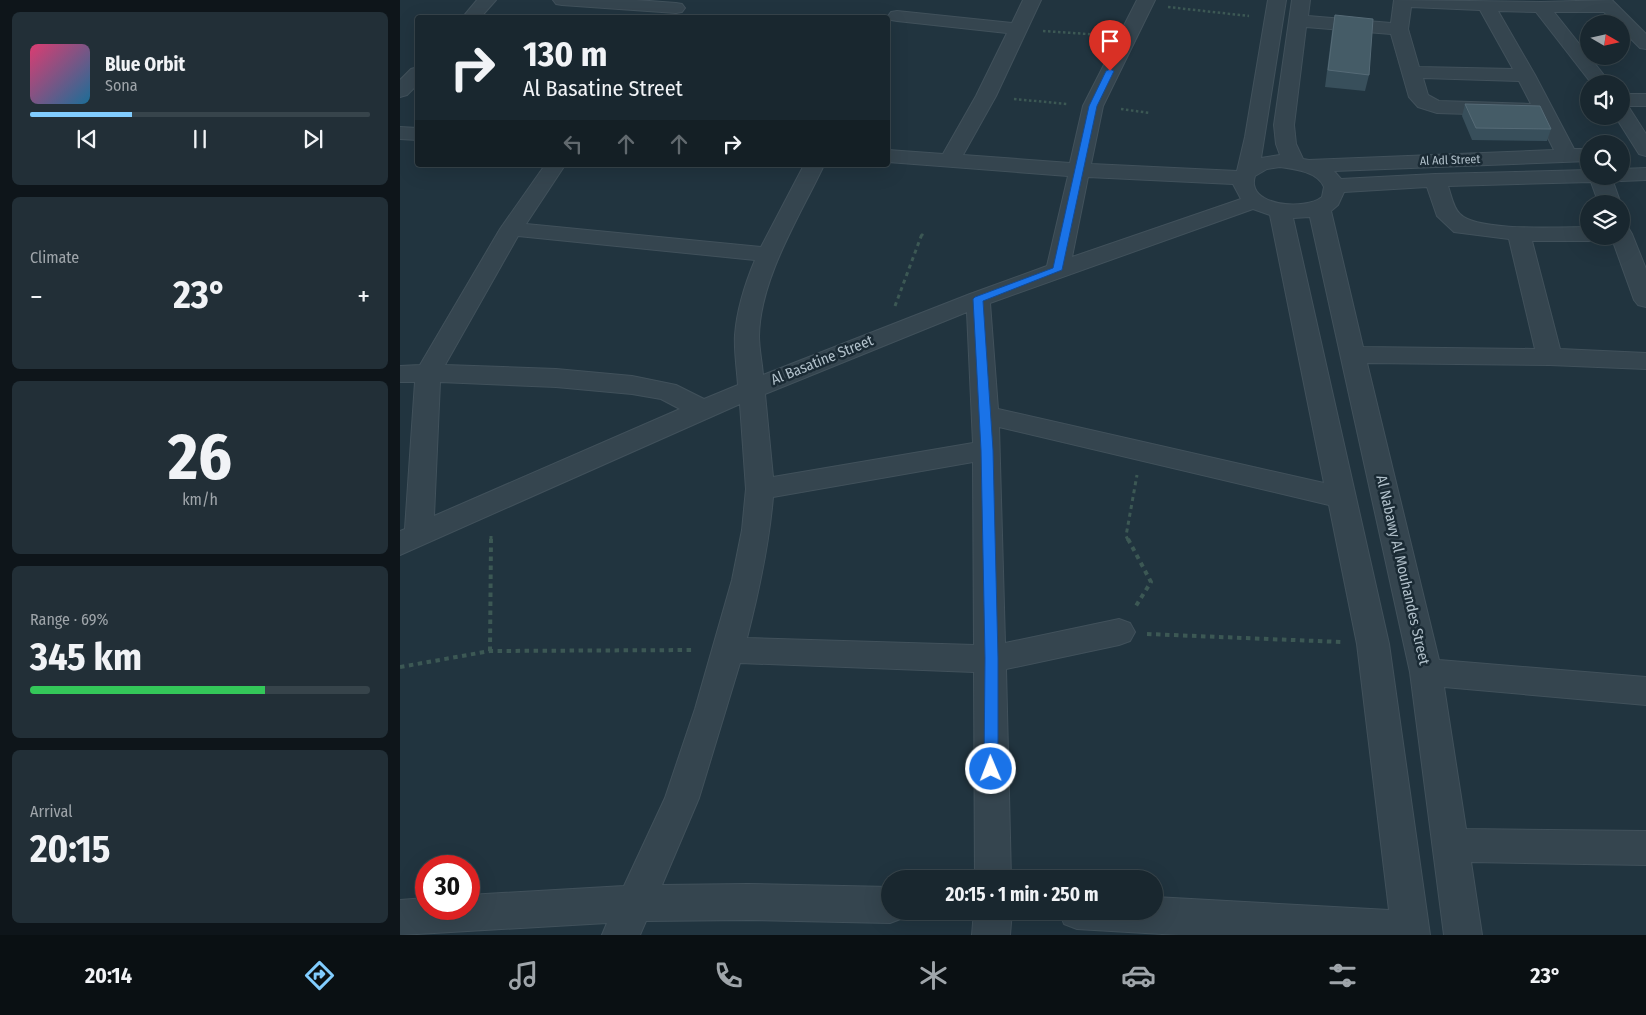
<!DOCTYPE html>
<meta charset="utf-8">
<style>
:root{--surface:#19272f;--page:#222f37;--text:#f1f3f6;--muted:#9fa5aa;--line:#37444b;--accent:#81cdff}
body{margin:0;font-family:"Fira Sans Condensed",sans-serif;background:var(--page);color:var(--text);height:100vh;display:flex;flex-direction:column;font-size:19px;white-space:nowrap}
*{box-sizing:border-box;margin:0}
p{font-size:16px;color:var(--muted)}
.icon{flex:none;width:28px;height:28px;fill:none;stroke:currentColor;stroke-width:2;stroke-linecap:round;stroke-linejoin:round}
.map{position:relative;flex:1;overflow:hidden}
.sheet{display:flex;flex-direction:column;gap:12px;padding:12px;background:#0e151a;width:400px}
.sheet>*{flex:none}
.top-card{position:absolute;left:15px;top:15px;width:475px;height:152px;border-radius:5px;box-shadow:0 5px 20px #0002,0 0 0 1px var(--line);background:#19272f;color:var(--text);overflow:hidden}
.needle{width:32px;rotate:99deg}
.buttons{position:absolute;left:1180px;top:15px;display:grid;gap:10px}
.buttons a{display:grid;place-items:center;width:50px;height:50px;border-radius:50%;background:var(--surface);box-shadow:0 5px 20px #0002,0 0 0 1px var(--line);font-size:25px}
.speed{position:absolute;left:15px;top:855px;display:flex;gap:10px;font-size:25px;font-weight:700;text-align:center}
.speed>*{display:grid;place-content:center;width:65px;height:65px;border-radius:50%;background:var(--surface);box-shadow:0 5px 20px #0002,0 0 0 1px var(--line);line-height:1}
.speed .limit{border:8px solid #d22;background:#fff;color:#111}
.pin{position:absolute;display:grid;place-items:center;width:42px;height:42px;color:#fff;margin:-51px -21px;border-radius:50% 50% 50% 0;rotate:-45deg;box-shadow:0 0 5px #0007}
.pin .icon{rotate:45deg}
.me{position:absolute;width:55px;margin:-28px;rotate:359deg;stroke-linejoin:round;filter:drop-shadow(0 0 4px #0008)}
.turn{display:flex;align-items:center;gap:18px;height:105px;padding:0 25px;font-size:22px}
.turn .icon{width:65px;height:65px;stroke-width:2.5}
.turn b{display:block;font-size:35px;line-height:42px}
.lanes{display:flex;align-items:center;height:48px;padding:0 25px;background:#0003;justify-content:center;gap:25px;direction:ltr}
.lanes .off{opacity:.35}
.big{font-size:38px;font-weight:700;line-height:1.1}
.sheet .tile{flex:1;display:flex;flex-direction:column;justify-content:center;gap:8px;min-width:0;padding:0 18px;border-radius:8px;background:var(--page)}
.sheet .dial{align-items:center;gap:0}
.dial b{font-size:65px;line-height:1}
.song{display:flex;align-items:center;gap:15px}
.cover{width:60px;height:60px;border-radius:8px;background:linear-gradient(135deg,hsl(340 70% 55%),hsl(200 70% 35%))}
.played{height:5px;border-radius:2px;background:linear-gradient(90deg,var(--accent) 30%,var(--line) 30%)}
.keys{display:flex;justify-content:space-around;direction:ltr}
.heat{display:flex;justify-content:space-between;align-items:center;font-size:28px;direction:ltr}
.charge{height:8px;border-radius:4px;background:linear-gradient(90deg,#34c759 69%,var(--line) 0)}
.trip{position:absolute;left:481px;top:870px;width:282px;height:50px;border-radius:25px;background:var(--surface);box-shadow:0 5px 20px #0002,0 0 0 1px var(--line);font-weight:700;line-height:50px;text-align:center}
.tab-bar{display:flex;height:80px;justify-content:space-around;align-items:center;background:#0a1013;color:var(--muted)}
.tab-bar .icon{width:35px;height:35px}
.tab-bar .current{color:var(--accent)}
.tab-bar b{font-size:22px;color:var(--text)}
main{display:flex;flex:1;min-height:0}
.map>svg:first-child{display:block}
</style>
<main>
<section class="sheet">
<div class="tile">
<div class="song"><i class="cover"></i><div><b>Blue Orbit</b><p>Sona</p></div></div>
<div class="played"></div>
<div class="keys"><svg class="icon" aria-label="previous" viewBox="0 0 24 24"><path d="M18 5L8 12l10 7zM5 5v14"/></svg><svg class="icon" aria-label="pause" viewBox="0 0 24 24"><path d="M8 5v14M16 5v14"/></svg><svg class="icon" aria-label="next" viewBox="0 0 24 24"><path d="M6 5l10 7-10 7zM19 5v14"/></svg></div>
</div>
<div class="tile"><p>Climate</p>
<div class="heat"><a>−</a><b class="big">23°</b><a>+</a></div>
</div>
<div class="tile dial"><b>26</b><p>km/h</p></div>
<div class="tile"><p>Range · 69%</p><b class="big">345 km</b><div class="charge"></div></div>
<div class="tile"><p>Arrival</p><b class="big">20:15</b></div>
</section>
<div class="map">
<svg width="1246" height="935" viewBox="0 0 1246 935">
<rect width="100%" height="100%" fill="#21343f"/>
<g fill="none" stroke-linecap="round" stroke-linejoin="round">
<defs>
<path id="minor" d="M77,0H96L80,18H62Z
M153,0H236L276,3L282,4L285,8L282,12L276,13L162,5L156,4Z
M623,0H641L596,96L563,155L670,163L683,106L737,0H755L703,106L691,164L837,171L845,137L868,0H886L861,158L880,155L876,144L874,125L892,0H910L908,16L991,23L994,0L1141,2L1212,0L1246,34V49L1240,48L1221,29V24H1216L1204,12H1154L1211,84H1192L1136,12L1098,11L1135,75L1174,149H1189V161L934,171L941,179L1035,174L1189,170V176H1211L1221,204H1199L1191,182L1048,186C1051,194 1053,208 1060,214C1077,232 1162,227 1189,227V236H1199L1197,239L1189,241H1132L1160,349L1246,353V369L1150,365L967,363L1039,660L1246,677V705L1044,687L1066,829L1246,831V865L1071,862L1082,935H1044L1010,672L910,217L893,218L989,644L1030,935H779L677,929L664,924L659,911H755V897L989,910L957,644L929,505L599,427L605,643L719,619L730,623L735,632L730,641L719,645L606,669L611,879H575L574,672L340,663L299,798L262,885L348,884L490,887V911H506L503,918L490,923L348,920L246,921L240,935H202L207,923L0,935V900L26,898V909H69V895L224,886L265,798L295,709L332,580L342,530L346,489L340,404L0,555V531L5,529L15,382H0V366L20,365L100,229L145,165H165L126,224L361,247L404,165H424C400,216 360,278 359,336C359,349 362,362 363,375L570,294L647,266L668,176L488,162V150L543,154L576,96L607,33L497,21L491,20L488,16L491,12L497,11L612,23ZM1011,7L1080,10L1113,69L1019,67L1008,29ZM906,27L991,34L1009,97L1018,107L1037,113L1137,116L1154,150L909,160L903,159L896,144L894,125ZM1023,78L1119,81L1131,104L1039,101L1028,95ZM880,167C895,169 918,172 924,187L922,197C905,211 845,206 855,176L867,169ZM688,177L833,184L841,199L672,257ZM1027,187L1037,216L1054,232L1109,239L1135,349L963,347L931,211L938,205L944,192ZM853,209L870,215L924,483L598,409L590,303ZM118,236L355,260C345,284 337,309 335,335C334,351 337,369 338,385L304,399L276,385L232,376L156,369L45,365ZM567,312L573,443L373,477L365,394ZM40,382L156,387L232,394L261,399L280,409L34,516ZM573,462L574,645L347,638C359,591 369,545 373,497Z
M18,67V84L7,95L0,97V80L11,69Z
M1221,94H1246V106H1228L1246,134V156L1239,154L1215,116H1221Z
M0,127L18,128V140L0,139Z
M1246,168V180L1221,181L1214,179L1211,176H1221V169Z
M1221,227L1229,229L1232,234L1246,269V307L1238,305L1234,300L1211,236H1221Z
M574,911H612L610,935H572Z"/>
</defs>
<use href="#minor" stroke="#41515b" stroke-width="2"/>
<path stroke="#3c5854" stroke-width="2.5" stroke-dasharray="2.5 2.5" stroke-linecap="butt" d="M768,7L849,16
M643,31L702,35
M614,99L667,104
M721,109L750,113
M522,236L523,232"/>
<path stroke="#3c5854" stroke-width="3" stroke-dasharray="4 4" stroke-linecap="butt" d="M495,306L522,234
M91,540V534
M728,540L726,536L737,475"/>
<path stroke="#3c5854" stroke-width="4" stroke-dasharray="4.5 4.5" stroke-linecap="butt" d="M728,539L751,582L734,609
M747,634L941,642
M90,651L91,539
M0,667L90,651L295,650"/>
<use href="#minor" fill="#35454f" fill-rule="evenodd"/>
</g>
<path fill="#384f5b" d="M935,15L969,75L965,91L925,87L932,31Z
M1065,104L1151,129L1147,141L1072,140L1062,116Z"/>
<path fill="#455c67" stroke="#566b77" d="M935,15L973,19L969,75L928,70Z
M1065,104L1140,106L1151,129L1076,128Z"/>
<path fill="#1a73e8" stroke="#114b97" d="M710,69L714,71L697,106L662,270L583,301L593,450L598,658V769L596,774L591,776L586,774L584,769L585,658L581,450L573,299L575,297L653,268L689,106L706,71Z"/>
<g text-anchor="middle" stroke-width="5" stroke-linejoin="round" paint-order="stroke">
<g font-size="12" fill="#b1c0ca" stroke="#1a2a34">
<text transform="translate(1050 160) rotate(-2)" y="4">Al Adl Street</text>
</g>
<g font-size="15" fill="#b1c0ca" stroke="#1a2a34">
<text transform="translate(422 360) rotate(-22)" y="5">Al Basatine Street</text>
<text transform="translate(1003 570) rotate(77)" y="5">Al Nabawy Al Mouhandes Street</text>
</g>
</g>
</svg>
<div class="buttons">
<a><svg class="needle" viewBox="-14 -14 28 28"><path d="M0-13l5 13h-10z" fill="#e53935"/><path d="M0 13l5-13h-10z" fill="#9fa5aa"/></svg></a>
<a><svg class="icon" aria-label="sound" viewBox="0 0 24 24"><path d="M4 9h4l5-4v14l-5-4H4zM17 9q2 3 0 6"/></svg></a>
<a><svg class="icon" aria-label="search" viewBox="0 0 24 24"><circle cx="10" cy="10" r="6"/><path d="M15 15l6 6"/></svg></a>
<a><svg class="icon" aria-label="layers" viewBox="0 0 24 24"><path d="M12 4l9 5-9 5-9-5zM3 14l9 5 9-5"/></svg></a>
</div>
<div class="speed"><div class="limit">30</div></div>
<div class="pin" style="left:710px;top:71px;background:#d93025"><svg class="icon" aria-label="arrive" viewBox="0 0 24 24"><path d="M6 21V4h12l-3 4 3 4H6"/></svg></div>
<svg class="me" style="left:591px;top:769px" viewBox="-20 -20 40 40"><circle r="17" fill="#1a73e8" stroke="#fff" stroke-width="3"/><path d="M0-11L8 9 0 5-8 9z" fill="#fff"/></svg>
<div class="trip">20:15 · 1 min · 250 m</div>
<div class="top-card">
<div class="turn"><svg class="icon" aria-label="right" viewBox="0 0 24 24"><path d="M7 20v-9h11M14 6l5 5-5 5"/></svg><div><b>130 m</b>Al Basatine Street</div></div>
<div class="lanes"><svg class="icon off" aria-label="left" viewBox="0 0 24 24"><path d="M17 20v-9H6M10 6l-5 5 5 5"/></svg><svg class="icon off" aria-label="ahead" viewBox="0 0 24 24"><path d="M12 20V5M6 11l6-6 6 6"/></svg><svg class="icon off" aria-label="ahead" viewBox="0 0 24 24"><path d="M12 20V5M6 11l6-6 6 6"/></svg><svg class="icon" aria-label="right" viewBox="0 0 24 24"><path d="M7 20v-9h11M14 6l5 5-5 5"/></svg></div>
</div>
</div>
</main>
<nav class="tab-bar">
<b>20:14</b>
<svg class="icon current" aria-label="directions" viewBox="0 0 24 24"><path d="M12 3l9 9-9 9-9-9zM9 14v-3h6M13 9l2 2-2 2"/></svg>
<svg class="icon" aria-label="music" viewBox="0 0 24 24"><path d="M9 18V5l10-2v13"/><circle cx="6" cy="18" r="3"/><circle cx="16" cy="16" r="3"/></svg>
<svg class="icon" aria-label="phone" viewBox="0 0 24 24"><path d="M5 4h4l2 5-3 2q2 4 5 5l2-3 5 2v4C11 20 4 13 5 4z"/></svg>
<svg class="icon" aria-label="climate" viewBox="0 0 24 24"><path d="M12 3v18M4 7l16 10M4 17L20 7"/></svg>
<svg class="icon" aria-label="car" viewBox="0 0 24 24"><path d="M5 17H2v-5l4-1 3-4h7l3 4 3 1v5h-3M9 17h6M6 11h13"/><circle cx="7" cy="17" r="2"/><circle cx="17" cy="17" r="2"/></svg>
<svg class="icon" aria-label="filters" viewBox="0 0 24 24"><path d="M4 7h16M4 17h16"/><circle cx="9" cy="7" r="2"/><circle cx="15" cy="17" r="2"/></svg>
<b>23°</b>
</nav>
